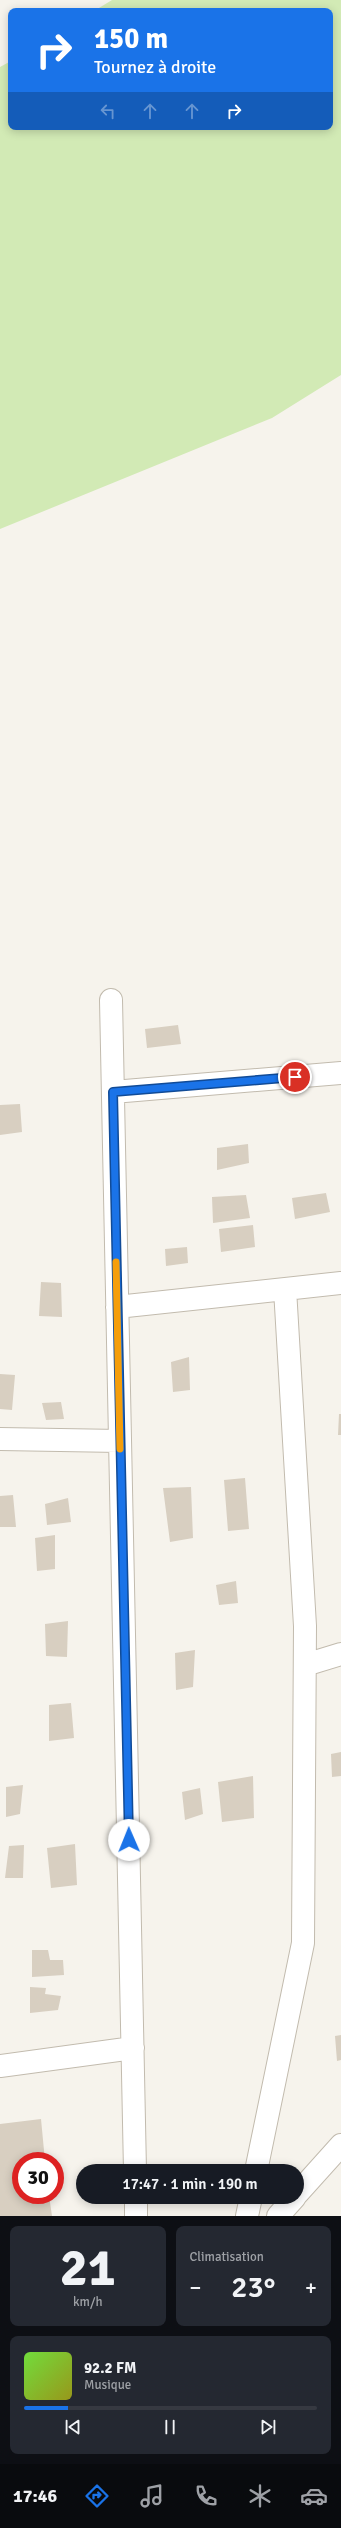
<!DOCTYPE html>
<html lang="fr">
<meta charset="utf-8">
<style>
:root{--surface:#171b24;--page:#242831;--text:#f1f3f6;--muted:#9ea1a6;--line:#363941;--accent:#1a73e8}
body{margin:0;font-family:Signika,sans-serif;background:var(--page);color:var(--text);height:100vh;display:flex;flex-direction:column;font-size:15px;white-space:nowrap}
*{box-sizing:border-box;margin:0}
p{font-size:13px;color:var(--muted)}
.icon{flex:none;width:22px;height:22px;fill:none;stroke:currentColor;stroke-width:2;stroke-linecap:round;stroke-linejoin:round}
.map{position:relative;height:2216px;overflow:hidden}
.sheet{display:flex;flex-direction:column;gap:10px;padding:10px;background:#0d0f14;flex:1}
.sheet>*{flex:none}
.guide{position:absolute;left:8px;top:8px;width:325px;height:122px;border-radius:8px;box-shadow:0 2px 10px #0003;background:#1a73e8;color:#fff;overflow:hidden}
.speed{position:absolute;left:12px;top:2152px;display:flex;gap:8px;font-size:20px;font-weight:700;text-align:center}
.speed>*{display:grid;place-content:center;width:52px;height:52px;border-radius:50%;background:var(--surface);box-shadow:0 2px 10px #0003;line-height:1}
.speed .limit{border:6px solid #d22;background:#fff;color:#111}
.pin{position:absolute;display:grid;place-items:center;width:34px;height:34px;color:#fff;margin:-17px;border:2px solid #fff;border-radius:50%;box-shadow:0 1px 4px #0007}
.me{position:absolute;width:44px;margin:-22px;rotate:359deg;stroke-linejoin:round;filter:drop-shadow(0 0 3px #0008)}
.turn{display:flex;align-items:center;gap:14px;height:84px;padding:0 20px;font-size:18px}
.turn .icon{width:52px;height:52px;stroke-width:2.5}
.turn b{display:block;font-size:28px;line-height:34px}
.lanes{display:flex;align-items:center;height:38px;padding:0 20px;background:#0003;justify-content:center;gap:20px;direction:ltr}
.lanes .off{opacity:.35}
.big{font-size:30px;font-weight:600;line-height:1.1}
.sheet .widget{flex:1;display:flex;flex-direction:column;justify-content:center;gap:6px;min-width:0;padding:0 14px;border-radius:8px;background:var(--page)}
.sheet .dial{align-items:center;gap:0}
.dial b{font-size:52px;line-height:1}
.song{display:flex;align-items:center;gap:12px}
.cover{width:48px;height:48px;border-radius:6px;background:linear-gradient(135deg,hsl(100 70% 55%),hsl(60 70% 35%))}
.played{height:4px;border-radius:2px;background:linear-gradient(90deg,var(--accent) 15%,var(--line) 15%)}
.keys{display:flex;justify-content:space-around;direction:ltr}
.heat{display:flex;justify-content:space-between;align-items:center;font-size:22px;direction:ltr}
.sheet .tiles{flex:1;display:grid;gap:10px;grid-template-columns:1fr 1fr}
.widget:last-child{grid-column:span 2}
.trip{position:absolute;left:76px;top:2164px;width:228px;height:40px;border-radius:20px;background:var(--surface);box-shadow:0 2px 10px #0003;font-weight:600;line-height:40px;text-align:center}
.dock{display:flex;height:64px;justify-content:space-around;align-items:center;background:#090b0e;color:var(--muted)}
.dock .icon{width:28px;height:28px}
.dock .current{color:var(--accent)}
.dock b{font-size:18px;color:var(--text)}
.map>svg:first-child{display:block}
</style>
<div class="map">
<svg width="341" height="2216" viewBox="0 0 341 2216">
<rect width="100%" height="100%" fill="#f6f3ec"/>
<path fill="#d2eab5" d="M112,0H341V375L272,418L0,529V67L11,61V127H330V11H94Z"/>
<path fill="#d8cfc1" d="M178,1025L181,1044L147,1048L145,1029Z
M20,1104L22,1132L0,1135V1105Z
M248,1144L249,1163L217,1170V1148Z
M326,1193L330,1212L295,1219L292,1198Z
M246,1195L250,1218L213,1223L212,1197Z
M253,1225L255,1247L221,1252L219,1229Z
M187,1247L188,1263L166,1266L165,1249Z
M41,1282L61,1283L62,1317L39,1316Z
M189,1357L190,1390L173,1392L171,1362Z
M0,1374L15,1375L12,1410L0,1409Z
M61,1402L64,1419L46,1420L42,1403Z
M339,1414H341V1435H338Z
M245,1478L249,1529L228,1531L224,1480Z
M191,1487L193,1538L170,1542L163,1488Z
M13,1495L16,1527H0V1496Z
M68,1498L71,1522L47,1525L45,1504Z
M55,1535V1569L37,1571L35,1538Z
M236,1581L238,1603L219,1605L216,1585Z
M68,1621L67,1657L46,1656L45,1624Z
M195,1650L193,1687L176,1690L175,1653Z
M71,1703L74,1738L49,1741V1705Z
M341,1752V1776L332,1777L331,1754Z
M253,1776L254,1818L222,1822L218,1782Z
M23,1785L20,1814L6,1817V1787Z
M200,1788L203,1814L185,1820L182,1792Z
M75,1844L77,1885L51,1888L47,1848Z
M24,1845L23,1878H5L9,1846Z
M32,1950H48L50,1960H63L64,1975L32,1977Z
M30,1987L46,1988L45,1994L61,1996L58,2010L30,2013Z
M341,2035V2060L337,2061L335,2036Z
M41,2119L45,2161H21V2195H49L52,2216H0V2124Z"/>
<g fill="none" stroke-linecap="round" stroke-linejoin="round">
<defs>
<path id="minor" d="M111,1000L135,2171
M113,1092L341,1073
M117,1307L341,1283
M0,1439L120,1441
M305,1665L341,1654
M0,2066L133,2048
M256,2171L303,1943L305,1626L285,1289
M297,2194L341,2145
M136,2197V2216
M247,2216L251,2197
M278,2216L295,2197"/>
</defs>
<use href="#minor" stroke="#c2bbae" stroke-width="24"/>
<use href="#minor" stroke="#fff" stroke-width="22"/>
</g>
<g fill="none" stroke-linecap="round" stroke-linejoin="round">
<defs>
<path id="route" d="M129,1840L113,1092L295,1077"/>
</defs>
<use href="#route" stroke="#114b97" stroke-width="10"/>
<use href="#route" stroke="#1a73e8" stroke-width="7"/>
<path stroke="#f59e0b" stroke-width="7" d="M116,1262L120,1449"/>
</g>
</svg>
<div class="speed"><div class="limit">30</div></div>
<div class="pin" style="left:295px;top:1077px;background:#d93025"><svg class="icon" aria-label="arrive" viewBox="0 0 24 24"><path d="M6 21V4h12l-3 4 3 4H6"/></svg></div>
<svg class="me" style="left:129px;top:1840px" viewBox="-20 -20 40 40"><circle r="19" fill="#fff"/><path d="M0-13L10 11 0 6-10 11z" fill="#1a73e8"/></svg>
<div class="trip">17:47 · 1 min · 190 m</div>
<div class="guide">
<div class="turn"><svg class="icon" aria-label="right" viewBox="0 0 24 24"><path d="M7 20v-9h11M14 6l5 5-5 5"/></svg><div><b>150 m</b>Tournez à droite</div></div>
<div class="lanes"><svg class="icon off" aria-label="left" viewBox="0 0 24 24"><path d="M17 20v-9H6M10 6l-5 5 5 5"/></svg><svg class="icon off" aria-label="ahead" viewBox="0 0 24 24"><path d="M12 20V5M6 11l6-6 6 6"/></svg><svg class="icon off" aria-label="ahead" viewBox="0 0 24 24"><path d="M12 20V5M6 11l6-6 6 6"/></svg><svg class="icon" aria-label="right" viewBox="0 0 24 24"><path d="M7 20v-9h11M14 6l5 5-5 5"/></svg></div>
</div>
</div>
<section class="sheet">
<div class="tiles">
<div class="widget dial"><b>21</b><p>km/h</p></div>
<div class="widget"><p>Climatisation</p>
<div class="heat"><a>−</a><b class="big">23°</b><a>+</a></div>
</div>
<div class="widget">
<div class="song"><i class="cover"></i><div><b>92.2 FM</b><p>Musique</p></div></div>
<div class="played"></div>
<div class="keys"><svg class="icon" aria-label="previous" viewBox="0 0 24 24"><path d="M18 5L8 12l10 7zM5 5v14"/></svg><svg class="icon" aria-label="pause" viewBox="0 0 24 24"><path d="M8 5v14M16 5v14"/></svg><svg class="icon" aria-label="next" viewBox="0 0 24 24"><path d="M6 5l10 7-10 7zM19 5v14"/></svg></div>
</div>
</div>
</section>
<nav class="dock">
<b>17:46</b>
<svg class="icon current" aria-label="directions" viewBox="0 0 24 24"><path d="M12 3l9 9-9 9-9-9zM9 14v-3h6M13 9l2 2-2 2"/></svg>
<svg class="icon" aria-label="music" viewBox="0 0 24 24"><path d="M9 18V5l10-2v13"/><circle cx="6" cy="18" r="3"/><circle cx="16" cy="16" r="3"/></svg>
<svg class="icon" aria-label="phone" viewBox="0 0 24 24"><path d="M5 4h4l2 5-3 2q2 4 5 5l2-3 5 2v4C11 20 4 13 5 4z"/></svg>
<svg class="icon" aria-label="climate" viewBox="0 0 24 24"><path d="M12 3v18M4 7l16 10M4 17L20 7"/></svg>
<svg class="icon" aria-label="car" viewBox="0 0 24 24"><path d="M5 17H2v-5l4-1 3-4h7l3 4 3 1v5h-3M9 17h6M6 11h13"/><circle cx="7" cy="17" r="2"/><circle cx="17" cy="17" r="2"/></svg>
</nav>
